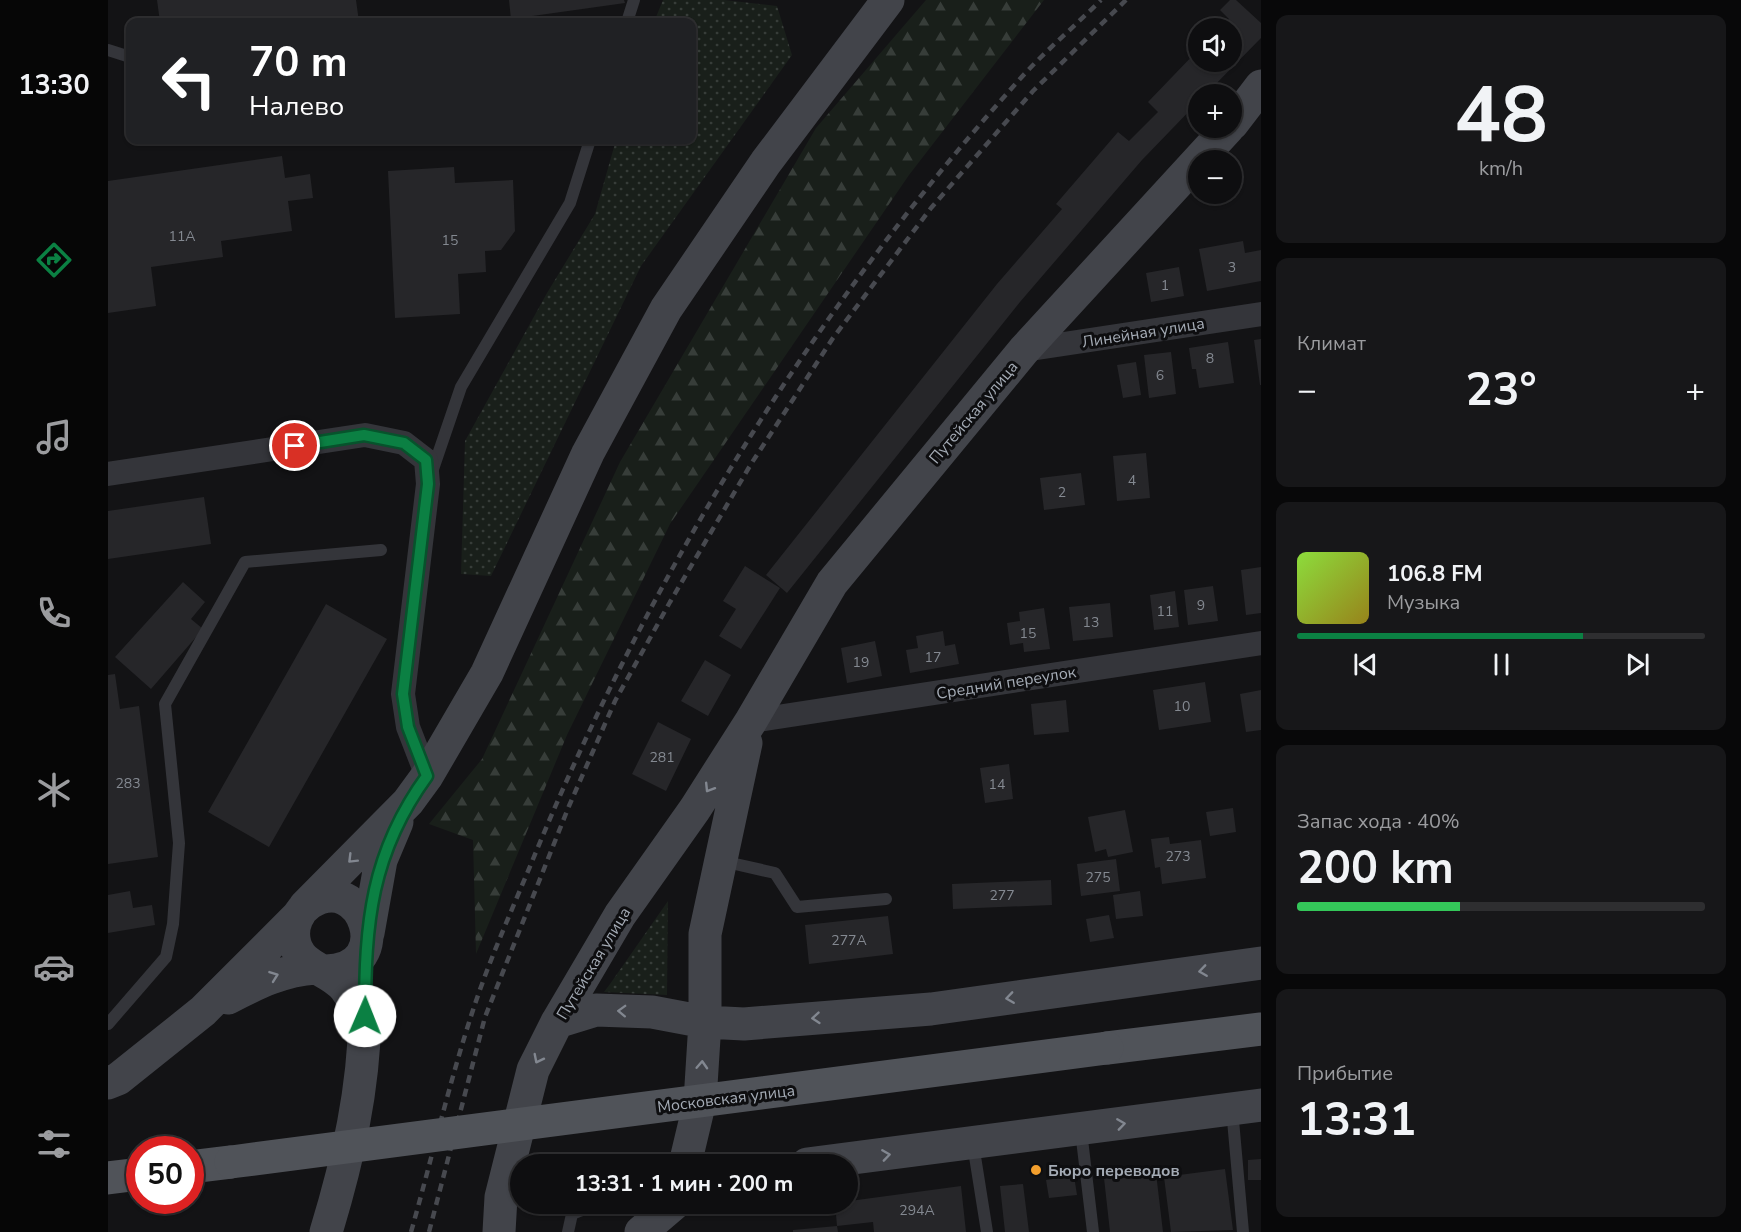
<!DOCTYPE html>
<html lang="ru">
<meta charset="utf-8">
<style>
:root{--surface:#0e0e10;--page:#171719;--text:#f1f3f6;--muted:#9b9c9f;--line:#2e2e30;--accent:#0b8043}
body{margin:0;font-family:"Nunito Sans",sans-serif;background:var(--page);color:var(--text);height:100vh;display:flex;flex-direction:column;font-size:22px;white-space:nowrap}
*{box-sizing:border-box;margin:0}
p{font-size:20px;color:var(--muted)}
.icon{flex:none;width:33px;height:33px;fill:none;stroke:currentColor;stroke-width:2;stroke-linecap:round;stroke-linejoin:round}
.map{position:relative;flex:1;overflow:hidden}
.side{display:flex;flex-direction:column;gap:15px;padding:15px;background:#080809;width:480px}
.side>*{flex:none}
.top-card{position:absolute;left:18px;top:18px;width:570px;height:126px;border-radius:12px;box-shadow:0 2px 4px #0004,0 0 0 2px var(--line);background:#202124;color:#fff;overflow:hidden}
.fabs{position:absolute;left:1080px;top:18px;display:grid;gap:12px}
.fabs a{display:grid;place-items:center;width:54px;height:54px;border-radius:50%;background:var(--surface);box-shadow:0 2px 4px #0004,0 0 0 2px var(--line);font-size:30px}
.speed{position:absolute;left:18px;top:1136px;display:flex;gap:12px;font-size:30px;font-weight:700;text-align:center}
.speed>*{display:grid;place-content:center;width:78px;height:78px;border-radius:50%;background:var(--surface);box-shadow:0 2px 4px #0004,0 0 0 2px var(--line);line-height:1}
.speed .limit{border:9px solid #d22;background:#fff;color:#111}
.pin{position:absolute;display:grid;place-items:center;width:51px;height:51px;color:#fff;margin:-26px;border:3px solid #fff;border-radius:50%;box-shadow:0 2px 6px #0007}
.me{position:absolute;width:66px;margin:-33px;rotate:1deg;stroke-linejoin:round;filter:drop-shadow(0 0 4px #0008)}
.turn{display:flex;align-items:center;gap:21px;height:126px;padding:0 24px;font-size:27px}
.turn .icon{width:78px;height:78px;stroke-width:2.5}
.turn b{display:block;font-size:42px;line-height:51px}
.big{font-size:45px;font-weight:700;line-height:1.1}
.side .tile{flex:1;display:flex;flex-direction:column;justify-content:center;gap:9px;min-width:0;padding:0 21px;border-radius:12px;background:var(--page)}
.side .dial{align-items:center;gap:0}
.dial b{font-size:78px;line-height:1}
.song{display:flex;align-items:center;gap:18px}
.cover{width:72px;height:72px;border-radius:9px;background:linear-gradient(135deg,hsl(90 70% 55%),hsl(50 70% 35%))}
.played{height:6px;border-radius:3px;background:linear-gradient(90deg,var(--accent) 70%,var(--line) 70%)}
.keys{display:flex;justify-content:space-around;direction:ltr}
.heat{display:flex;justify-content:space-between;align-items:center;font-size:33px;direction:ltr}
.charge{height:9px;border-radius:4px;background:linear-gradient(90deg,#34c759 40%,var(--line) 0)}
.trip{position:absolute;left:402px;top:1154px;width:348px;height:60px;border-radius:30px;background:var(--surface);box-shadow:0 2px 4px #0004,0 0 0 2px var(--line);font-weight:700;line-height:60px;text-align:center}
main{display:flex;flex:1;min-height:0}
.menu{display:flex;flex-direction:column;width:108px;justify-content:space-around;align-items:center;background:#060606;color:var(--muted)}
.menu .icon{width:42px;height:42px}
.menu .current{color:var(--accent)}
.menu b{font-size:27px;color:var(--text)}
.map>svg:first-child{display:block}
</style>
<main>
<nav class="menu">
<b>13:30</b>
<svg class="icon current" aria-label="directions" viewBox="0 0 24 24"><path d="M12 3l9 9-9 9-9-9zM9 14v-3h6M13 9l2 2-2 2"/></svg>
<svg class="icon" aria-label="music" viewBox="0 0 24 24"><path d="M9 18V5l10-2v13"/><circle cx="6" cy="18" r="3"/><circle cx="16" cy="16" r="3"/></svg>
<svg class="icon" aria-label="phone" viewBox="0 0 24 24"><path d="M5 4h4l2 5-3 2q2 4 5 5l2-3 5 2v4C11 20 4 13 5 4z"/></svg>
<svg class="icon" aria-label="climate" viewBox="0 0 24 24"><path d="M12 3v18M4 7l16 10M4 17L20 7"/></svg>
<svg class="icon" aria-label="car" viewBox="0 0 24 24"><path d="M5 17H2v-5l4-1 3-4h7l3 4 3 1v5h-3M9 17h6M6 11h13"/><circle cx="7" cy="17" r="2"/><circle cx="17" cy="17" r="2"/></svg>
<svg class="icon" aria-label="filters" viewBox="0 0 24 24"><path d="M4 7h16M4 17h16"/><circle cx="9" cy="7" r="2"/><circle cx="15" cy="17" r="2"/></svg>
</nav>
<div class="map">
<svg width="1153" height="1232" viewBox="0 0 1153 1232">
<defs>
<pattern id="grass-dots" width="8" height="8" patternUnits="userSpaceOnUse" patternTransform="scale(1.5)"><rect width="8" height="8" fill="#191f1a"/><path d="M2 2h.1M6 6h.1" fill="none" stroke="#373d39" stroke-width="1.8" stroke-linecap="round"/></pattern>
<pattern id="forest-firs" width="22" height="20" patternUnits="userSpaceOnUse" patternTransform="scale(1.5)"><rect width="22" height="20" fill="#191f1a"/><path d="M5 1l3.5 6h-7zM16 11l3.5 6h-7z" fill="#373d39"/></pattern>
</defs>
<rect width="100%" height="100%" fill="#131315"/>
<path fill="url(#grass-dots)" d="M555,0H616L669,6L684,55L533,266L383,576L353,574L357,441L439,293L487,214L508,140H584V22H546Z
M560,901L559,995L496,992L502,984Z"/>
<path fill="url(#forest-firs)" d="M818,0H936L801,175L562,524L459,735L368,954L365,840L321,824L374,759L512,462L708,128Z"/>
<path fill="#262629" d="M49,0H248L251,22H52Z
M401,0H516L517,3L403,19Z
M1122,0H1128L1153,23V38L1098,94H1090V102L1034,160L912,302L679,593L658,575L889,284L954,209L948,204L1010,132L1021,141L1050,112L1040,102L1090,50V62H1124V28H1112L1121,19L1112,10Z
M174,156L177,178L202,174L205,198L180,201L184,231L113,241L115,257L43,267L48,306L0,313V181Z
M346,167L347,183L405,180L407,231L393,250L377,251L378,272L350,274L352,314L287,318L280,171Z
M1135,241L1137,253L1153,250V281L1099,291L1091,249Z
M1071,267L1076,296L1043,302L1038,273Z
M1153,339V385H1152L1146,340Z
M1120,342L1126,383L1091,388L1088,369H1084L1081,348Z
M1063,352L1068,394L1041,398L1036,355Z
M1028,362L1033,395L1015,398L1009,365Z
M1038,453L1042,498L1009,501L1005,456Z
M973,473L977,505L936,510L932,478Z
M96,497L103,544L0,559V511Z
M637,566L672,588L633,649L611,636L628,609L615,601Z
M1153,567V613L1138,615L1133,570Z
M75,582L97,602L83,619L95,629L43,689L7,657Z
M1105,586L1110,621L1080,625L1076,590Z
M1067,591L1071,627L1046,630L1042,595Z
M1002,603L1005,637L965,641L961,607Z
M218,604L279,639L161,847L100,812Z
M936,608L942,649L916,652L915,643L902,645L899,623L912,621L911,612Z
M835,631L837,646L847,644L851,664L802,673L798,650L810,648L808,636Z
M767,641L774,676L739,683L733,648Z
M597,660L623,675L600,716L573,701Z
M7,674L12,709L31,706L50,857L0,864V675Z
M1097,682L1103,722L1051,730L1045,690Z
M1153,690V730L1138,732L1132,694Z
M958,700L961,732L926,735L923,704Z
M550,722L583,739L558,791L524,774Z
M901,764L905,799L877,803L872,768Z
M1125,808L1128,832L1102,836L1098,812Z
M1017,810L1025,852L1000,857L998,849L987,852L980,817Z
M1061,837L1062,844L1093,840L1098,878L1054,884L1052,867L1047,868L1043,839Z
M1008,859L1012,891L973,896L969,864Z
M943,880L944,905L845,909L844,884Z
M22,891L25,908L44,905L47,925L0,933V895Z
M1032,891L1035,916L1008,919L1005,895Z
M1001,915L1006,938L982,942L978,919Z
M780,916L785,954L701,964L697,925Z
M1153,1159V1180H1140V1160Z
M1117,1169L1125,1230L1063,1232L1056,1177Z
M1048,1173L1055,1232H1002L996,1178Z
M966,1176L969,1195L941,1198L938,1180Z
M915,1184L921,1232H897L892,1186Z
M853,1186L858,1232H766L765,1222L729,1226L727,1203Z
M485,1203H515L493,1216Z
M729,1226L730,1232H685V1230Z"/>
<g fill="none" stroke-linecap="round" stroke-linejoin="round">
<path stroke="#34353a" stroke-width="12" d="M519,22L526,0
M0,50L22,57
M324,472L353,387L462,203L482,140
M614,861L667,873L689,907L778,899
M0,1024L58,957L65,924L71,843L57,704L137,562L273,550
M1124,1109L1135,1232
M973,1131L985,1232
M865,1144L879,1232
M460,1232L464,1214L487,1205"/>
<path stroke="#34353a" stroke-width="24" d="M916,350L1153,314
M0,474L257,435L296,443L318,460L320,484L295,694L300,727L319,776
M643,721L1153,643"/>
<path stroke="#42444a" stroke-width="33" d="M1124,124L1153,86
M197,906L300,802L319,776L379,673L480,453L558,309L658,162L780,0
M260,933L273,860L289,822
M218,971C291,969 254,869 202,903C190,911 184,925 186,939C190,968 221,968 237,988C248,1002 251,1018 256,1034
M120,998C149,983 175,970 208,968
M449,1022L488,1010L544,1012L597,1022L636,1024L823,1009L1153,963
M0,1083L10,1079L95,1011L191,915
M577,1164L592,1101L597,1022V934L638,743
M699,1164L1153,1105
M218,1232C240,1160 256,1089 257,1013
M391,1232L393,1197L425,1070L449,1022L512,915L587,809L643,721L724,583L916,350L1120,128
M533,1232L567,1203"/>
<path stroke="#505359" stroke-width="33" d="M999,1048L1153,1029
M82,1167L123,1162
M0,1178L32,1174"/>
<path stroke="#47494f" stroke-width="4.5" stroke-dasharray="8 6" stroke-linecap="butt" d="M303,1232C324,1158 341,1083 365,1010C381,961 403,912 423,864C540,578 704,310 911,80C936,52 966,27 993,0
M321,1232L377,1017L461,806L507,701L562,602L643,464L725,338L823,208L925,91L1018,0"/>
<path stroke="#505359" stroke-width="33" d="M123,1162L999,1048"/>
</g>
<defs><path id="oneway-chevron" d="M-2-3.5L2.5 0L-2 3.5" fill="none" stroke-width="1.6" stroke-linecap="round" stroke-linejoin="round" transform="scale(1.5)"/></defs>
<g stroke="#828790">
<use href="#oneway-chevron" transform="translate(601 788) rotate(122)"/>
<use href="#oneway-chevron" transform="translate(244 859) rotate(135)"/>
<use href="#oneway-chevron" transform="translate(1095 971) rotate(172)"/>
<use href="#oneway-chevron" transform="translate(166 976) rotate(-20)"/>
<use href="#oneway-chevron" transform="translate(902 998) rotate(172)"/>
<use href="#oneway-chevron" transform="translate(514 1011) rotate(-178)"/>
<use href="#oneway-chevron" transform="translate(708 1018) rotate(175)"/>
<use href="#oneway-chevron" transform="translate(430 1059) rotate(117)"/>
<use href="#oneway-chevron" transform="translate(594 1065) rotate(-87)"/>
<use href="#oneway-chevron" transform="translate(1013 1124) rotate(-8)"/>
<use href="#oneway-chevron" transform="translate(778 1155) rotate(-8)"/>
</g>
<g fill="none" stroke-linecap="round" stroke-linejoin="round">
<defs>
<path id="route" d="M187,446L256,435L296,443L318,460L320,484L295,694L300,727L319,776C263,853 257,923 257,1016"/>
</defs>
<use href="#route" stroke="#07532c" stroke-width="15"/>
<use href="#route" stroke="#0b8043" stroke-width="10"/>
</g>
<circle fill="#f39f2d" stroke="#0e0e10" stroke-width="2" cx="928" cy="1170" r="6"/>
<g text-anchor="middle" stroke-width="6" stroke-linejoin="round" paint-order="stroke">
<g font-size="14" fill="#848991">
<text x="74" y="241">11А</text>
<text x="342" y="245">15</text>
<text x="1124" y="272">3</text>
<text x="1057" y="290">1</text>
<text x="1102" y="363">8</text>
<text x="1052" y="380">6</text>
<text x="1024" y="485">4</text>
<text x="954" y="497">2</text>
<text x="1093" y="610">9</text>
<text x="1057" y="616">11</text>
<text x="983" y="627">13</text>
<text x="920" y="638">15</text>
<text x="825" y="662">17</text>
<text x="753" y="667">19</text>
<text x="1074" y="711">10</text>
<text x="554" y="762">281</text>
<text x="20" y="788">283</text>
<text x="889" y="789">14</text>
<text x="1070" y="861">273</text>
<text x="990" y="882">275</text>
<text x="894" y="900">277</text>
<text x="741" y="945">277А</text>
<text x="809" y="1215">294А</text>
</g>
<g font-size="16" fill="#a4abb5" stroke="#0e0e10">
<text transform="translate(1035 332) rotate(-9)" y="6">Линейная улица</text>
<text transform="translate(865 412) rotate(-50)" y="6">Путейская улица</text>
<text transform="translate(898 682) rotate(-9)" y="6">Средний переулок</text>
<text transform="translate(485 963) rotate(-59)" y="6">Путейская улица</text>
<text transform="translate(618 1098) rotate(-7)" y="6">Московская улица</text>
</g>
<g font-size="16" font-weight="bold" fill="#a4abb5" stroke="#0e0e10" text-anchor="start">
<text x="940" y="1176">Бюро переводов</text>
</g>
</g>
</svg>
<div class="fabs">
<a><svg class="icon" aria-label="sound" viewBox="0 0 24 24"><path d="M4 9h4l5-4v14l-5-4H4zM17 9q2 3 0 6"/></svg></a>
<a>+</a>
<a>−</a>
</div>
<div class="speed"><div class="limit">50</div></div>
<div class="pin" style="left:187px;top:446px;background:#d93025"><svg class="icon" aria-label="arrive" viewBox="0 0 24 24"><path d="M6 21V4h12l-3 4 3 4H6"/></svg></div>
<svg class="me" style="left:257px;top:1016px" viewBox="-20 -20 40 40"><circle r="19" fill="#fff"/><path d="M0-13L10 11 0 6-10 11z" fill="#0b8043"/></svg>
<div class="trip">13:31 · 1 мин · 200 m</div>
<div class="top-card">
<div class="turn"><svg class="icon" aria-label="left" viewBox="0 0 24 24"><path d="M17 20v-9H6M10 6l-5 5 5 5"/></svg><div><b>70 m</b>Налево</div></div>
</div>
</div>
<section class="side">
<div class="tile dial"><b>48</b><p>km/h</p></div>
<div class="tile"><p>Климат</p>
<div class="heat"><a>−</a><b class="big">23°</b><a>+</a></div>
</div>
<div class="tile">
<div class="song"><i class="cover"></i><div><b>106.8 FM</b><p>Музыка</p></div></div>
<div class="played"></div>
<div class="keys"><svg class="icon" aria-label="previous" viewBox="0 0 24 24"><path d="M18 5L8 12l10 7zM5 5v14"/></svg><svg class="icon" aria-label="pause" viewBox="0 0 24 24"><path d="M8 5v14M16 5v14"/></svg><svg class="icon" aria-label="next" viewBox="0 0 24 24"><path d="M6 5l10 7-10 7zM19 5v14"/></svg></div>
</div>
<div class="tile"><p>Запас хода · 40%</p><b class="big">200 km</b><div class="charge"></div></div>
<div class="tile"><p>Прибытие</p><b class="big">13:31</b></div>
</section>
</main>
